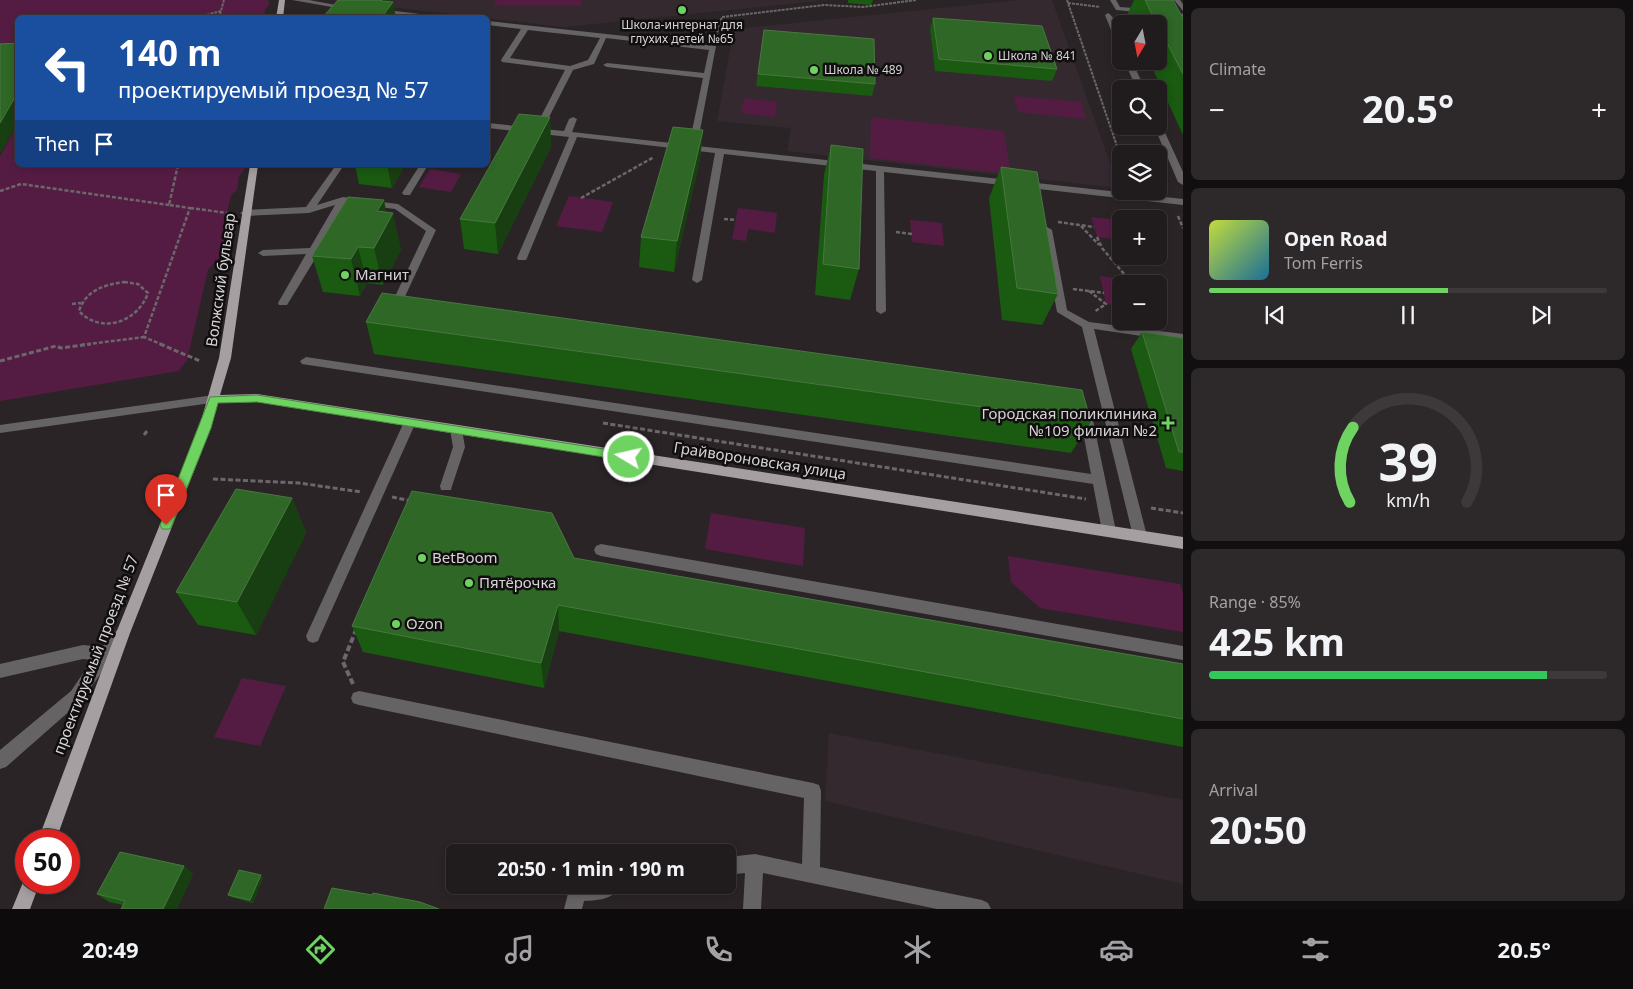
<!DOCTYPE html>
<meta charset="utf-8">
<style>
:root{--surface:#201b1d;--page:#2d282a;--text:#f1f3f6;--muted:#a2a1a4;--line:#3d393b;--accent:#6ed360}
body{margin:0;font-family:"Noto Sans",sans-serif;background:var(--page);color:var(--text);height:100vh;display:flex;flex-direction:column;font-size:19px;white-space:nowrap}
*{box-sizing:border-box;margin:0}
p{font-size:16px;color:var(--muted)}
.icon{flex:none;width:28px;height:28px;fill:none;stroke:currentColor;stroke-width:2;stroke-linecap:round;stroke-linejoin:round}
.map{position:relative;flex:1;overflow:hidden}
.side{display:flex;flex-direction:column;gap:8px;padding:8px;background:#120f10;width:450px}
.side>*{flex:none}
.banner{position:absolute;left:15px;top:15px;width:475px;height:152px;border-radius:8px;box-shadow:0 2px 8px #0003,0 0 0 1px var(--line);background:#1a4fa0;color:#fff;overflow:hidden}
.needle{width:32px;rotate:190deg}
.controls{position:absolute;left:1112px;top:15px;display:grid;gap:10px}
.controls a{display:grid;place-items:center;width:55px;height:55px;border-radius:8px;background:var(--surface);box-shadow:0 2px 8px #0003,0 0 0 1px var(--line);font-size:25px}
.speed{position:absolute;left:15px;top:829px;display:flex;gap:10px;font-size:25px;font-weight:700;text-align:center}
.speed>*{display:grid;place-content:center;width:65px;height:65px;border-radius:50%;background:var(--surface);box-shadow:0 2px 8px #0003,0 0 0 1px var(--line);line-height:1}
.speed .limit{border:8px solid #d22;background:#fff;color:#111}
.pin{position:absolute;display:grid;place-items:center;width:42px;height:42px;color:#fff;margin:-51px -21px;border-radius:50% 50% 50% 0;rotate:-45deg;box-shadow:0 0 5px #0007}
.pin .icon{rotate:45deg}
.me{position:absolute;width:55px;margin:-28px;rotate:279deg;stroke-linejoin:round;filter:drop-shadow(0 0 4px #0008)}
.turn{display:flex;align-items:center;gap:18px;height:105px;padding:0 20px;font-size:22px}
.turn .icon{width:65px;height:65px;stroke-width:2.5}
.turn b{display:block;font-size:35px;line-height:42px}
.then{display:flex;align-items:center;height:48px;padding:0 20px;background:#0003;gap:10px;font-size:19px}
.big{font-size:38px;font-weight:700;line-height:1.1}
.side .widget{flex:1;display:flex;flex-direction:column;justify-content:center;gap:8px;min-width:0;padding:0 18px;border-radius:8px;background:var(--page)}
.side .dial{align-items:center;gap:0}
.dial svg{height:130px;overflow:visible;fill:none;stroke:var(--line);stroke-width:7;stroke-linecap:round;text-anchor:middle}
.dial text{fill:var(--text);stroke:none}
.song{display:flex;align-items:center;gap:15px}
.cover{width:60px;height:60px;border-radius:8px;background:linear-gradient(135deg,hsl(70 70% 55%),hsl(200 70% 35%))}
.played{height:5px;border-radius:2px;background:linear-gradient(90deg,var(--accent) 60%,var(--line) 60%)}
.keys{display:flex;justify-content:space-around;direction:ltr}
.heat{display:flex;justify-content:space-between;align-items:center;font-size:28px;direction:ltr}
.charge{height:8px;border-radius:4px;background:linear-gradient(90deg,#34c759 85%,var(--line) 0)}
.trip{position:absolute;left:446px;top:844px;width:290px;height:50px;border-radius:8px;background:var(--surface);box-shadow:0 2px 8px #0003,0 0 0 1px var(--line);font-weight:700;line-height:50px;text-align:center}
.tab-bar{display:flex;height:80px;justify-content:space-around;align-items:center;background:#0d0b0c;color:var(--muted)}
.tab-bar .icon{width:35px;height:35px}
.tab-bar .active{color:var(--accent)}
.tab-bar b{font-size:22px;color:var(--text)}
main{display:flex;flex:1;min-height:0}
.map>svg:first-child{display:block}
</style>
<main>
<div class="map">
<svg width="1183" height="909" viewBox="0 0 1183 909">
<rect width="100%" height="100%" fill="#2a2427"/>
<path fill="#352930" d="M327,0H816L818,1L564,27Z
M1020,0H1052L1119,188L787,151L791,128L717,121L734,29Z
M829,733L1183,800V884L825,801Z"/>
<path fill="#551c43" d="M0,0H267L270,3L265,10L264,17L18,18L17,42L0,44Z
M495,0H582L581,6L494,5Z
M1014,96L1081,102L1086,119L1018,112Z
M744,98L777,102L775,117L741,113Z
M871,117L1004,131L1011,174L870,158Z
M17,125L18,165L247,166L239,176L237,190L231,195L227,213L235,230L229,247L222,248L223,253L208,270L187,360L179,371L0,401V156Z
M430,169L461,174L451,192L419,187Z
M569,196L613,202L602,232L556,226Z
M738,208L777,213L775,233L748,229L746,241L732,239Z
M1091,217L1121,220V240L1097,237Z
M910,220L942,223L944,246L912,242Z
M1100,276L1137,281L1138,284H1121V306L1106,304Z
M711,513L805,528L803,566L705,549Z
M1008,556L1180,584L1183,593V632L1040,608L1011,582Z
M242,678L286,686L260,746L214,737Z"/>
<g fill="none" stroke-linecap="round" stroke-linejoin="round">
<path stroke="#6c676a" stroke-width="2" stroke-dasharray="3 1" stroke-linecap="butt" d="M1067,0L1119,152
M1068,3L1100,7
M195,18L221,11
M219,18L224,0
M716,36L722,17L824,5L863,7L916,0"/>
<path stroke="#6c676a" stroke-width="2.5" stroke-dasharray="4 2" stroke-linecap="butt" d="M1118,151L1121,159
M0,191L21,184L169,205
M581,198L654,157
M190,208L228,213L227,218L230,220
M1178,216L1183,228
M724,219L736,220
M1058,222L1094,227
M1081,226L1099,245
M896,232L912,234
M1097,237L1102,248L1130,281
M124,282L138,284L148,293C138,322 101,335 79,311C86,290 104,285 124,282Z
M1073,289L1104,293
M1089,291L1106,304L1094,312
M72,304L81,303
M81,345L144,337
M163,345L144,337L190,208L169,205L178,165"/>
<path stroke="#6c676a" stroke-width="3" stroke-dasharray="5 2.5" stroke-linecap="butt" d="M160,344L200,361
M0,361L56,346L61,348L91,344
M603,423L1086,499
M144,435L147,431
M213,479L299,483L361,492
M392,497L411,501
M1151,508L1183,513"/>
<path stroke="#6c676a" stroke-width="4" stroke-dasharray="6 3" stroke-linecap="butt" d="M353,684L343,662L356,630"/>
<path fill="#666364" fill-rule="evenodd" d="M292,0H309L352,8L349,10Z
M1110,0H1116L1120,7L1146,9L1149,11L1146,13L1116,10Z
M1174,0H1180L1183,4V11Z
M379,9L436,16L439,18H415L377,12L376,11Z
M1108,13C1117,18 1121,37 1121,47L1117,45L1105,15Z
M1183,13V18L1179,22L1183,29V38L1179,36L1171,21Z
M488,21L716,46L697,146L1183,199V205L884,172L886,311L881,314L876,311V171L724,154L702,280L697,283L692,280L715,153L577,137L527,258L526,260H518L517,258L569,137L488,128V123L535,128L565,70L502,62L501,60L521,29L488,25ZM528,30L600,38L588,60L570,66L510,58ZM606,38L709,50L704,73L607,63L603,65L607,67L703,78L689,145L572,132L577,119L573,117L569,119L564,131L543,129L573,70L594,64Z
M1124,61H1132L1145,89H1137Z
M1159,124L1162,126L1183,172V185L1178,182L1154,126H1159Z
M336,165H344L317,205L343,197L398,204L436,230L402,303L406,306L405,308H396L391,305L426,231L395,209L346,203L320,251L287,305H279L278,303L306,254L263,256L258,253L263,250L310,248L335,205L309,213L245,216L240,213L245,210L306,207Z
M420,165H428L410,195H404L402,193Z
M1047,227L1052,230L1067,310L1089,322L1183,334V342L1094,329L1147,536L1145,540L1140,542L1135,540L1133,536L1082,327L1057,312L1042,230Z
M306,357L1091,474L1079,411L1085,407L1091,411L1116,531L1114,535L1109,536L1104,535L1102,531L1093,484L302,364L300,361Z
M214,395L218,396L220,399L218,402L0,433V425Z
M410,418L416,422L320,636L318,641L313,643L308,641L306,636L404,422Z
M456,426L462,430L465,447L452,486L451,490H441L440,486L453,447L450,430Z
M601,544L1183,646V660L601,556L596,554L594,550L596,546Z
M122,628L127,630L129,635L81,701L6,767L0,769V750L71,691L92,660L83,659L0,678V664L83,645L102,647L117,630Z
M359,691L813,783L819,785L821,791L820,867L982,900L988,903L991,909H937L763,873L761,909H743L745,873L728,875V857L755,854L802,864L804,798L359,705L353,703L351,698L353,693Z
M620,885C614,900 598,900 584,901L582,909H564L570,886Z"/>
<path fill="#a59fa2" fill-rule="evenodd" d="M279,0H285L283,18H276Z
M250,165H258L231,358L220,395L257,394L1183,537V549L257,402L218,403L211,428L130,633L56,840H38L116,633L199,428L219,358Z
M26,875V882H40L30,909H12Z"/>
</g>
<path fill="#1a5a11" d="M848,0H873L871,5L848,3Z
M1134,0H1173L1183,18V135L1149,61H1159V24H1131L1127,15Z
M933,18L1057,69L1052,81L935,71L930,29Z
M764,30L875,84L872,96L756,86Z
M550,117L551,147L498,254L464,249L460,219Z
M703,130L700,160L674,272L639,267L641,237Z
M831,145L859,269L850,300L815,295L824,175Z
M355,165H405L392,188L359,184Z
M1001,167L1058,294L1042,325L1002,320L989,198Z
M386,212L401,249L383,285L367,283L360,296L323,292L312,256Z
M366,322L1091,422L1071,453L374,354Z
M1142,332L1183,338V471L1166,468L1131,349Z
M292,498L306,533L256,635L198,625L176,592Z
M574,558L1183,664V747L559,631L544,688L363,652L352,626Z
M184,866L193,874L177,909H121L123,905L109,902L97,894Z
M263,878L253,903L231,897L228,895Z"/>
<path fill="#183f11" d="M382,0H391L392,4L393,2L396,18H381V1Z
M18,92V123L1,153L0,151V123Z
M550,117L551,147L498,254L495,223Z
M703,130L700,160L674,272L677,241Z
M387,165H405L392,188Z
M384,200L388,222L393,213L401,249L383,285L374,248L377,211Z
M358,247L367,283L360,296L351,259Z
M292,498L306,533L256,635L237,602Z
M558,605L559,631L544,688L541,663Z
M184,866L193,874L177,909H163Z
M261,875L263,878L253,903L250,900Z"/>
<path fill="#2f6726" stroke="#497841" d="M338,0H382L381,1L393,2L381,18H322Z
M1145,0H1173L1183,18V74L1159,27V24H1157Z
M933,18L1042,26L1057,69L939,59Z
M764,30L874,39L875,84L758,74Z
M18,43V92L0,123V44Z
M519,114L550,117L495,223L460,219Z
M673,127L703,130L677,241L641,237Z
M831,145L863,149L859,269L823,264Z
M1001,167L1037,172L1058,294L1017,288Z
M348,197L384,200L377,211L393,213L374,248L358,247L351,259L312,256Z
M382,293L1082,390L1091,422L366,322Z
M1142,332L1183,338V452H1179Z
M236,489L292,498L237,602L176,592Z
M412,491L552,513L574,558L1183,664V719L558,605L541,663L352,626Z
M120,852L184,866L163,909H121L125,901L97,894Z
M239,870L261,875L250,900L228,895Z
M332,888L372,895L373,893L420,902L439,909H324Z"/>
<path fill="#6ed360" stroke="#48893e" d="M257,395L629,453L634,457L629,461L257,402L218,403L211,428L172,525L170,529H162L160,525L210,397Z"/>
<g fill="#6ed360" stroke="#110e10" stroke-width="2">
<circle cx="682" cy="10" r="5"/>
<circle cx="988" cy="56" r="5"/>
<circle cx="814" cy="70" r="5"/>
<circle cx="345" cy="275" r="5"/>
<path d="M1165.5 415.5h5v5h5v5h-5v5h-5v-5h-5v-5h5z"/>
<circle cx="422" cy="558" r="5"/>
<circle cx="469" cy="583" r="5"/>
<circle cx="396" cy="624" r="5"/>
</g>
<g text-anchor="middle" stroke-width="5" stroke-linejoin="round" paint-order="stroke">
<g font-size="12" fill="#d7d3d5" stroke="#110e10" text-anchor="start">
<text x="682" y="29" text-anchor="middle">Школа-интернат для<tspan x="682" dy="14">глухих детей №65</tspan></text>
<text x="998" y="60">Школа № 841</text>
<text x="824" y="74">Школа № 489</text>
</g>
<g font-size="15" fill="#d7d3d5" stroke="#110e10" text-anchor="start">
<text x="355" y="280">Магнит</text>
<text x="1157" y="419" text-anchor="end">Городская поликлиника<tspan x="1157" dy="17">№109 филиал №2</tspan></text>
<text x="432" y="563">BetBoom</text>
<text x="479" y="588">Пятёрочка</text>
<text x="406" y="629">Ozon</text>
</g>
<g font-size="15" fill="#d7d3d5" stroke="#110e10">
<text transform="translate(221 280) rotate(-82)" y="5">Волжский бульвар</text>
<text transform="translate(760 461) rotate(9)" y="5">Грайвороновская улица</text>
<text transform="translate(96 655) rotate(-69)" y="5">проектируемый проезд № 57</text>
</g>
</g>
</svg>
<div class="controls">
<a><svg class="needle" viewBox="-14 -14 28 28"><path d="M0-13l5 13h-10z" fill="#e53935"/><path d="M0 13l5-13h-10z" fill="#a2a1a4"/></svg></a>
<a><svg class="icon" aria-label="search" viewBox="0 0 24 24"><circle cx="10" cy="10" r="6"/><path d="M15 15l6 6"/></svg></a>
<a><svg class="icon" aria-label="layers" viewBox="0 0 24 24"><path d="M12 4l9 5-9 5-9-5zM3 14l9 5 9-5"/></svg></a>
<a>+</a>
<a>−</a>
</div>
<div class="speed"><div class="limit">50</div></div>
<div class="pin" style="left:166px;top:525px;background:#d93025"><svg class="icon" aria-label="arrive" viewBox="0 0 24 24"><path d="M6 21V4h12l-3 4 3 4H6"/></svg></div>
<svg class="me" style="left:629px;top:457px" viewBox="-20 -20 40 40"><circle r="17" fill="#6ed360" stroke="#fff" stroke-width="3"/><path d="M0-11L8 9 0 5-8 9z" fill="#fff"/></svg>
<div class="trip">20:50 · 1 min · 190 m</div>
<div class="banner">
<div class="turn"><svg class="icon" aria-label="left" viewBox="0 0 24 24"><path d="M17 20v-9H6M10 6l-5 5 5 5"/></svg><div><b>140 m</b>проектируемый проезд № 57</div></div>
<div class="then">Then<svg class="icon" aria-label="arrive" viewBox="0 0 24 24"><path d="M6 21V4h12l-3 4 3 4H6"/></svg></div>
</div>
</div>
<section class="side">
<div class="widget"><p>Climate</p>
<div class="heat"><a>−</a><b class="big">20.5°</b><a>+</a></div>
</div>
<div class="widget">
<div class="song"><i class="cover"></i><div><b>Open Road</b><p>Tom Ferris</p></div></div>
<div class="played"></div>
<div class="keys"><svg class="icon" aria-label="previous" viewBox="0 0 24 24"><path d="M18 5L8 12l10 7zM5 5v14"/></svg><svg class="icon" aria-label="pause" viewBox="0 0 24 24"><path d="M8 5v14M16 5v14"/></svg><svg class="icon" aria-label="next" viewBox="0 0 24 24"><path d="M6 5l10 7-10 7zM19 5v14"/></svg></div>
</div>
<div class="widget dial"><svg viewBox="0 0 100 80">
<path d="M14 69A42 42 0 1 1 86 69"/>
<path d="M14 69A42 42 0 0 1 16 23" stroke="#6ed360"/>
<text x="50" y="56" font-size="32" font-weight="700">39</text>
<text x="50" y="72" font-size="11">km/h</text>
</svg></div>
<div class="widget"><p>Range · 85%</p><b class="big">425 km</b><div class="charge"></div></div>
<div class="widget"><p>Arrival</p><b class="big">20:50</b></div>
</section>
</main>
<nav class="tab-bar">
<b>20:49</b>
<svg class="icon active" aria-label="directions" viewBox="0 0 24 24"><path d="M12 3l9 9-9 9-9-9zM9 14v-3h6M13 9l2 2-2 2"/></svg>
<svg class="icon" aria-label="music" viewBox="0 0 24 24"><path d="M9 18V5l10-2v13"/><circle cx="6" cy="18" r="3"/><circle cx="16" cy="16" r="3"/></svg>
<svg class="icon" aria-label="phone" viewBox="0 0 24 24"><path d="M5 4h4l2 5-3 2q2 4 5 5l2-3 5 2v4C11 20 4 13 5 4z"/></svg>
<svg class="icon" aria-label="climate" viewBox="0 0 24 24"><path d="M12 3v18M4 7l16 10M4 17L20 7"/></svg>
<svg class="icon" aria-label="car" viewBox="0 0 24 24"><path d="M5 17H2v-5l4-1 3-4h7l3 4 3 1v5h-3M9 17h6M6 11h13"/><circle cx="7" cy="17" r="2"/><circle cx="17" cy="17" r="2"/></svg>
<svg class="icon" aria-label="filters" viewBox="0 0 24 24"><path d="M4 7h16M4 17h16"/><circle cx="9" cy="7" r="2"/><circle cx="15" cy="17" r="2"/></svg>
<b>20.5°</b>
</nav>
